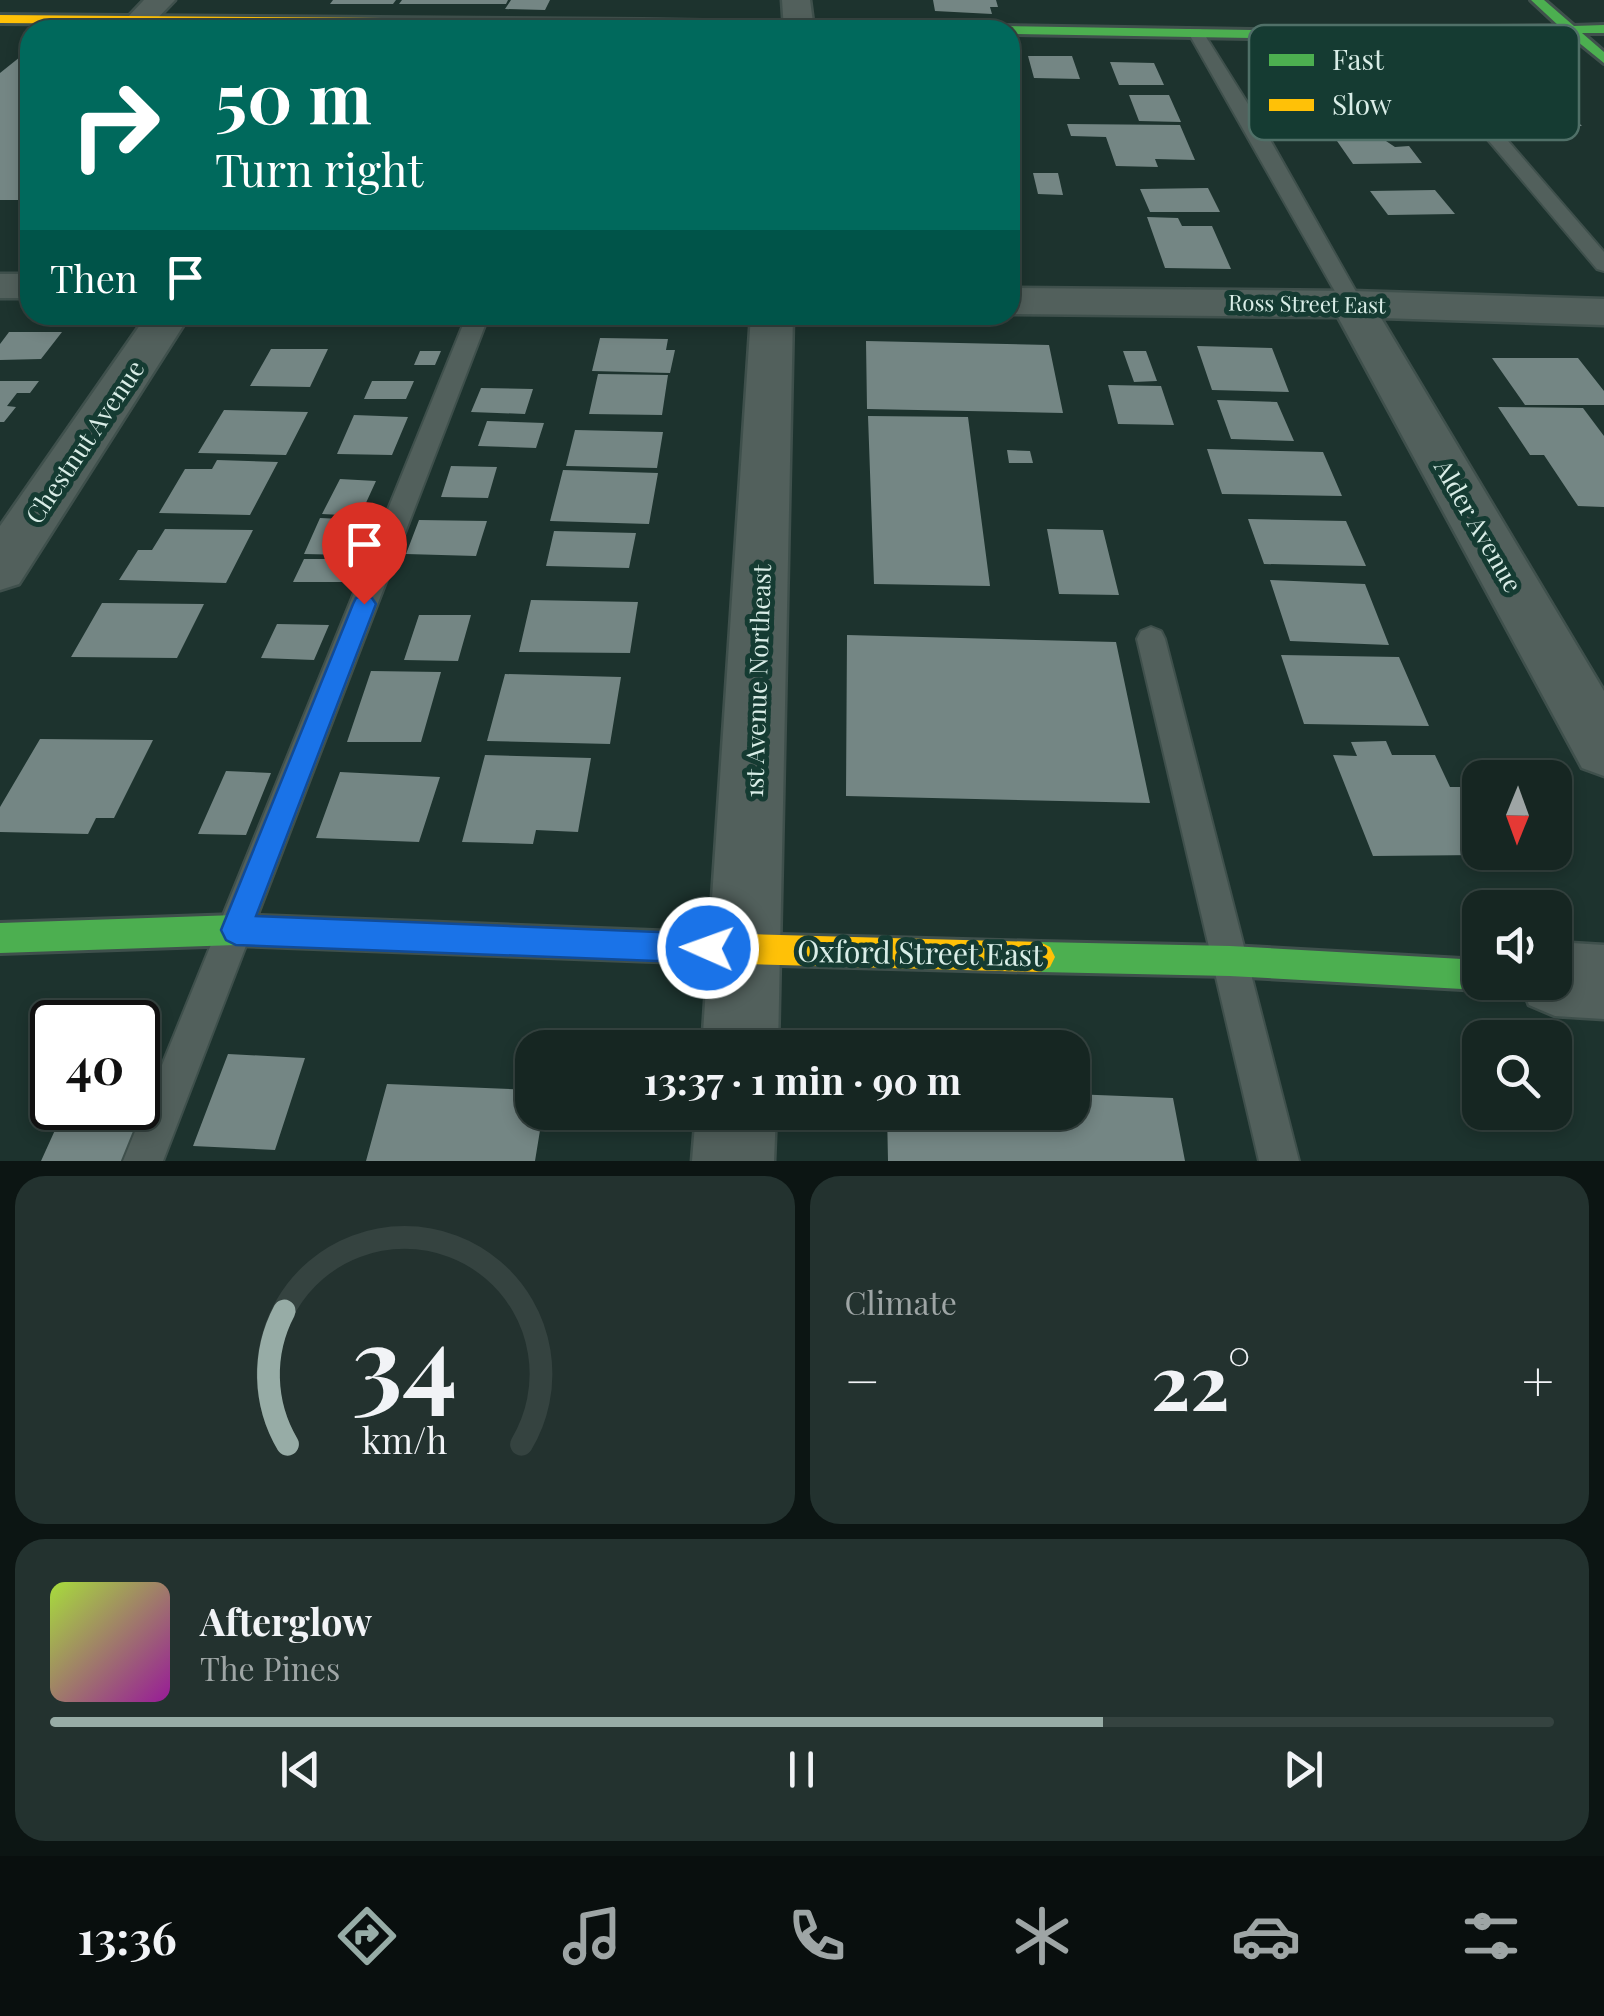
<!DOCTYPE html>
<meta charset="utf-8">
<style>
:root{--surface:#162622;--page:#23322f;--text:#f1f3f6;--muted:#9ea5a5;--line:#354340;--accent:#97aca6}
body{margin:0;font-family:"Playfair Display",serif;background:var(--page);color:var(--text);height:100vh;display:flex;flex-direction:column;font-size:38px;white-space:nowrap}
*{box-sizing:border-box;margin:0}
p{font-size:32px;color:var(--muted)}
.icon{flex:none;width:55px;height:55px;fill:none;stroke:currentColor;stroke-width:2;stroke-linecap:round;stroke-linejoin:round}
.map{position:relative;height:1161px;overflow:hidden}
.panel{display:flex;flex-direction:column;gap:15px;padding:15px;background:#0c1513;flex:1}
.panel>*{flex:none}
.top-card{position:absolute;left:20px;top:20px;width:1000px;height:305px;border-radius:30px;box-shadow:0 5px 15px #0003,0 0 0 2px var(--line);background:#00695c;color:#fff;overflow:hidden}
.needle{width:65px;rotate:181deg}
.fabs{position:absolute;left:1462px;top:760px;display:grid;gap:20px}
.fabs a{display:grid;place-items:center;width:110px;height:110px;border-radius:20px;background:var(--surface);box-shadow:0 5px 15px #0003,0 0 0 2px var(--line);font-size:50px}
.speed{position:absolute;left:30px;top:1000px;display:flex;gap:20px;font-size:50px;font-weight:700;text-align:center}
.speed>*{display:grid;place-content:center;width:130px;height:130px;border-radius:50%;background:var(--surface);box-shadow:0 5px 15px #0003,0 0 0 2px var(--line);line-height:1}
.speed .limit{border:5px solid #111;border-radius:15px;background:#fff;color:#111}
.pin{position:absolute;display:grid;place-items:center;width:85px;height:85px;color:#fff;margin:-102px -42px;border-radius:50% 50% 50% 0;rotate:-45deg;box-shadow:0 0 10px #0007}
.pin .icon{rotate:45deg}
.me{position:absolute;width:110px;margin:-55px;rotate:272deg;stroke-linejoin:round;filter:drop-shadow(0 0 8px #0008)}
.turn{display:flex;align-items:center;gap:35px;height:210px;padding:0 30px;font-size:45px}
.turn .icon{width:130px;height:130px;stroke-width:2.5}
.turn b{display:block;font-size:70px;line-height:85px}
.then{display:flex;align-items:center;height:95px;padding:0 30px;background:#0003;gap:20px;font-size:38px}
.big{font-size:75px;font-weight:700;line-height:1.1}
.panel .card{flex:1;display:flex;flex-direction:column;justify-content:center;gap:15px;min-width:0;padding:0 35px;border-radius:30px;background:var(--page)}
.panel .dial{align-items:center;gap:0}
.dial svg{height:260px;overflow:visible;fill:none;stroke:var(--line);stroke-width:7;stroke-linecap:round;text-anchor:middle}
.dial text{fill:var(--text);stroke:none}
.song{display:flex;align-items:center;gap:30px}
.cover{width:120px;height:120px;border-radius:15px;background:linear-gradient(135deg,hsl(80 70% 55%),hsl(300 70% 35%))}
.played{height:10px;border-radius:5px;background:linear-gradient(90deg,var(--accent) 70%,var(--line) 70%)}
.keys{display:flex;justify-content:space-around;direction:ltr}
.heat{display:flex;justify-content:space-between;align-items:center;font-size:55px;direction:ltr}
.panel .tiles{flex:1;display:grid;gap:15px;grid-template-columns:1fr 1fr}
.card:last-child{grid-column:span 2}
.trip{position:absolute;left:515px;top:1030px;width:575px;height:100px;border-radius:30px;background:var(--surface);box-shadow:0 5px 15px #0003,0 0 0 2px var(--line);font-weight:700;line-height:100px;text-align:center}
.menu{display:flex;height:160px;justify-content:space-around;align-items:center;background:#090f0e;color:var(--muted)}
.menu .icon{width:70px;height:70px}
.menu .active{color:var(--accent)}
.menu b{font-size:45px;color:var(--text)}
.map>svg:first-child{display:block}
</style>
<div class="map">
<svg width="1604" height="1161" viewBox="0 0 1604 1161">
<rect width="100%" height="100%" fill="#1d332e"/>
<path fill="#748684" d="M333,0H396L393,4H330Z
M402,0H508L506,4H399Z
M511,0H550L545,10L505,9Z
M933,0H996L998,7H990L992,14L935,11Z
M1028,56H1072L1080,79L1034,78Z
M20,57H30V200H0V73Z
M1110,62L1154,63L1164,85H1119Z
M1414,81L1537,82L1582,126H1507L1495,112H1440Z
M1129,95H1169L1181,122L1139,121Z
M1067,124L1180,125L1195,160L1155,159L1158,167L1116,166L1106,137L1071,136Z
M1337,141H1386L1395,147L1409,146L1422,163L1353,164Z
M1033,173H1058L1063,195L1038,194Z
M1208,188L1220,212H1150L1140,189Z
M1435,190L1455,214L1388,215L1370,191Z
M1147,217L1178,218L1182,226H1212L1231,269L1165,268Z
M9,332H62L41,359L0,360V344Z
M600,338L668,339L666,350H675L670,373L592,371Z
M866,341L1049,345L1063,413L867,409Z
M1197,346L1272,348L1289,392L1212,390Z
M271,349H328L310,387L250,386Z
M420,351H441L435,365H414Z
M1123,351H1146L1157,381L1134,382Z
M1492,358H1578L1604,391V405H1525Z
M598,374L668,375L662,415L589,414Z
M0,381H39L30,393H17L7,406L16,407L4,422H0Z
M372,381H414L406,399H364Z
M1108,385L1161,386L1174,425L1118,424Z
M481,388L533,389L525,414L471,412Z
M1217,400L1277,402L1294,441L1231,439Z
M1498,407L1583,408L1604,436V507L1578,506L1544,455H1530Z
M224,410L308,412L286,455L198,453Z
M354,415L408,417L392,455L337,454Z
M868,416L968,417L990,586L874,584Z
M487,421L544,423L536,448L478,446Z
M575,430L663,432L657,468L566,466Z
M1207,449L1323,452L1342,496L1222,494Z
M1007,450L1030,451L1033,463H1009Z
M217,460L278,462L250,515L159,513L185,469H212Z
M451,466L497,467L488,498L441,497Z
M563,470L658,473L649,524L550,521Z
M340,479L376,481L360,516L322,514Z
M320,518L366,520L350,555L304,554Z
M1248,519L1346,521L1366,566L1264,564Z
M419,520L487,521L476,556L406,554Z
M165,529L253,530L226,583L119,580L138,550H152Z
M1047,529L1103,530L1119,595L1059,594Z
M554,531L636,533L629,568L546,566Z
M304,559H359L350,582H293Z
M1270,580L1365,584L1389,645L1290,641Z
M531,600L638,602L630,653L519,652Z
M102,603L204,604L177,658L71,657Z
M419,615H471L458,661L404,660Z
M277,624L329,625L314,660L261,658Z
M847,635L1116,642L1150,803L846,796Z
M1281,655L1399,657L1429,726L1304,724Z
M371,671L441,672L421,742H347Z
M505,674L621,677L610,744L487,741Z
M40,739L153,740L114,818H96L88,834L0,832V807Z
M1386,741L1392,755H1435L1450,787H1461L1480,826V840H1475L1480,855L1373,856L1333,755L1357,756L1351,742Z
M485,755L591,758L578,832L536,830L533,844L462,842Z
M226,771L271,773L246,835L198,834Z
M340,772L440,777L419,842L316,838Z
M228,1054L305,1058L275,1150L193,1146Z
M387,1084L532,1090V1112H543L535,1161H366Z
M1072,1094L1173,1098L1185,1161H888L887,1112H1072Z
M138,1097H154L128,1161H41L65,1108H138Z"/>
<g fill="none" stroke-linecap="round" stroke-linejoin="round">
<defs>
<path id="lane" d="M1191,29H1201L1253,112L1489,119L1604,252V271L1597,269L1478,128L1260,122L1363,304L1359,309H1345L1188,32Z
M467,315H489L163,1161H123Z
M1151,627L1161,631L1165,639L1299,1161H1259L1137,639L1141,631Z"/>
<path id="street" d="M144,0H175L150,26H130L125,20Z
M782,0H810L814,30H784Z
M0,274H30V298H0Z
M1010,288L1352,291L1604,299V325L1381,318L1604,691V776L1582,768L1338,317L1010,314Z
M147,315H190L19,584L0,590V526Z
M751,315H793L778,1048H702Z
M1555,942L1604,945V1019L1555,1016L1529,1005L1520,982H1555Z
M696,1112H776L774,1161H692Z"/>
<path id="fast" d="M1531,0H1544L1574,26L1604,25V33H1582L1604,52V63L1567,33L1251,38L1010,34V30L643,28L637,24L643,20L1251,30L1559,26Z
M236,915L706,933L716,938L721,948L716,958L706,963L236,945L0,953V923Z
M1040,942L1230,946L1480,960V982H1492L1480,990L1230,976L1040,972L1030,967L1025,957L1030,947Z"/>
<path id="slow" d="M0,15L643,20L649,24L643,28L0,23Z
M706,933L1040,942L1050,947L1055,957L1050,967L1040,972L706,963L696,958L691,948L696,938Z"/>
</defs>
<use href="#lane" stroke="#3f504c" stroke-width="4"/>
<use href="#street" stroke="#3f504c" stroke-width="5"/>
<use href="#fast" stroke="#3f504c" stroke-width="6"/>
<use href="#slow" stroke="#3f504c" stroke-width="6"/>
<use href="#lane" fill="#52605c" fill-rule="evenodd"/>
<use href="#street" fill="#52605c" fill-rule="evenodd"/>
<use href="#fast" fill="#4caf50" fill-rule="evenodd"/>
<use href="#slow" fill="#ffc107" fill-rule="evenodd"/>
</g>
<path fill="#1a73e8" stroke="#114b97" stroke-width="2.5" d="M364,595L372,598L376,604L256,916L708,934L718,938L723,948L718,959L708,963L236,945L226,940L221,930L353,604L356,598Z"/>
<g text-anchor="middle" stroke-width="10" stroke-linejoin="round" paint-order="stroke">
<g font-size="22" fill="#d9ede7" stroke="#153b32">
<text transform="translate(1307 304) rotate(1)" y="8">Ross Street East</text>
</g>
<g font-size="25" fill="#d9ede7" stroke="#153b32">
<text transform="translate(85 442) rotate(-56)" y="9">Chestnut Avenue</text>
<text transform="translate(1478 526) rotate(60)" y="9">Alder Avenue</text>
<text transform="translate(758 681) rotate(-88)" y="9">1st Avenue Northeast</text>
</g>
<g font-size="30" fill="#d9ede7" stroke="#153b32">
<text transform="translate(920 954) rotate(1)" y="10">Oxford Street East</text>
</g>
</g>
<rect x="1249" y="25" width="330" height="115" rx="15" fill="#153b32" stroke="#507068" stroke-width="2.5"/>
<rect x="1269" y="54" width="45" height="12" fill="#4caf50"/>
<rect x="1269" y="99" width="45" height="12" fill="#ffc107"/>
<g font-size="28" fill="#d9ede7">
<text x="1332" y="70">Fast</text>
<text x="1332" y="115">Slow</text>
</g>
</svg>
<div class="fabs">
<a><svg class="needle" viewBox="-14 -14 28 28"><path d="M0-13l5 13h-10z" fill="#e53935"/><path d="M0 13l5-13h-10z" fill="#9ea5a5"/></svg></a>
<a><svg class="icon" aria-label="sound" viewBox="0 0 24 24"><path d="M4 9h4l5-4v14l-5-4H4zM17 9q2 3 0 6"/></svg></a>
<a><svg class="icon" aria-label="search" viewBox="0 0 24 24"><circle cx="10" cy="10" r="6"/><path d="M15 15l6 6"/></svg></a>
</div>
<div class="speed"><div class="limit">40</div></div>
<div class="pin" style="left:364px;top:604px;background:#d93025"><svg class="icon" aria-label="arrive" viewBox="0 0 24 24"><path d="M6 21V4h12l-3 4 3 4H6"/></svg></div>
<svg class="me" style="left:708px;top:948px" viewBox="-20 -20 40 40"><circle r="17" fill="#1a73e8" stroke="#fff" stroke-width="3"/><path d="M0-11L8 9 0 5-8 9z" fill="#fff"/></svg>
<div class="trip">13:37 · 1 min · 90 m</div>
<div class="top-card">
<div class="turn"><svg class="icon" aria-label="right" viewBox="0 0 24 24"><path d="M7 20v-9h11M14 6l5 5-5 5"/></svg><div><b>50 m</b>Turn right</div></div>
<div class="then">Then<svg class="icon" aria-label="arrive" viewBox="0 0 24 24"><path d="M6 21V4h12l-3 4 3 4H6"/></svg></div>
</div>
</div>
<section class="panel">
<div class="tiles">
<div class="card dial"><svg viewBox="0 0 100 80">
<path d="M14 69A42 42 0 1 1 86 69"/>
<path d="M14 69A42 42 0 0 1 13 28" stroke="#97aca6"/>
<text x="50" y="56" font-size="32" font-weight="700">34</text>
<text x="50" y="72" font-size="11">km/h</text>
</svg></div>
<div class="card"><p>Climate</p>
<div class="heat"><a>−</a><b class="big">22°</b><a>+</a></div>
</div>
<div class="card">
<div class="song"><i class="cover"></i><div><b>Afterglow</b><p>The Pines</p></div></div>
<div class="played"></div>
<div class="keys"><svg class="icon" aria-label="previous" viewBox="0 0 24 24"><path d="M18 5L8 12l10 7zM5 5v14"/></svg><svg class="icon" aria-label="pause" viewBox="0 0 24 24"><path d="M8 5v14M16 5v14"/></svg><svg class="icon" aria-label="next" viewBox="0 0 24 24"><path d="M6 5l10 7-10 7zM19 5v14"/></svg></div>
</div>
</div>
</section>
<nav class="menu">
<b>13:36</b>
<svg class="icon active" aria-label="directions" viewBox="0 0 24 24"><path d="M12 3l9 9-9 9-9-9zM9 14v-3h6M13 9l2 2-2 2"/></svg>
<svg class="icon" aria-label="music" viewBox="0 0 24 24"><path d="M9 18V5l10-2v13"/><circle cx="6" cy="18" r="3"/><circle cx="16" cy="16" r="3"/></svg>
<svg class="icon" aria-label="phone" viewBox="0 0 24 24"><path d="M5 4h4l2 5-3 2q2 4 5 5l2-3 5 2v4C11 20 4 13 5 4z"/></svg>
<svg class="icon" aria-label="climate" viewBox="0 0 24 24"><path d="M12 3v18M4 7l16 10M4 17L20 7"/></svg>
<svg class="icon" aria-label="car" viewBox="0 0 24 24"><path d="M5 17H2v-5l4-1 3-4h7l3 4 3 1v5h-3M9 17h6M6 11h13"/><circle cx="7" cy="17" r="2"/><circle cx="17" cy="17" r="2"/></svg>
<svg class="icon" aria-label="filters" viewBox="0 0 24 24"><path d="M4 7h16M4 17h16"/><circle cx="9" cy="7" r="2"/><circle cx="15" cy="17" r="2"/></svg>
</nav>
